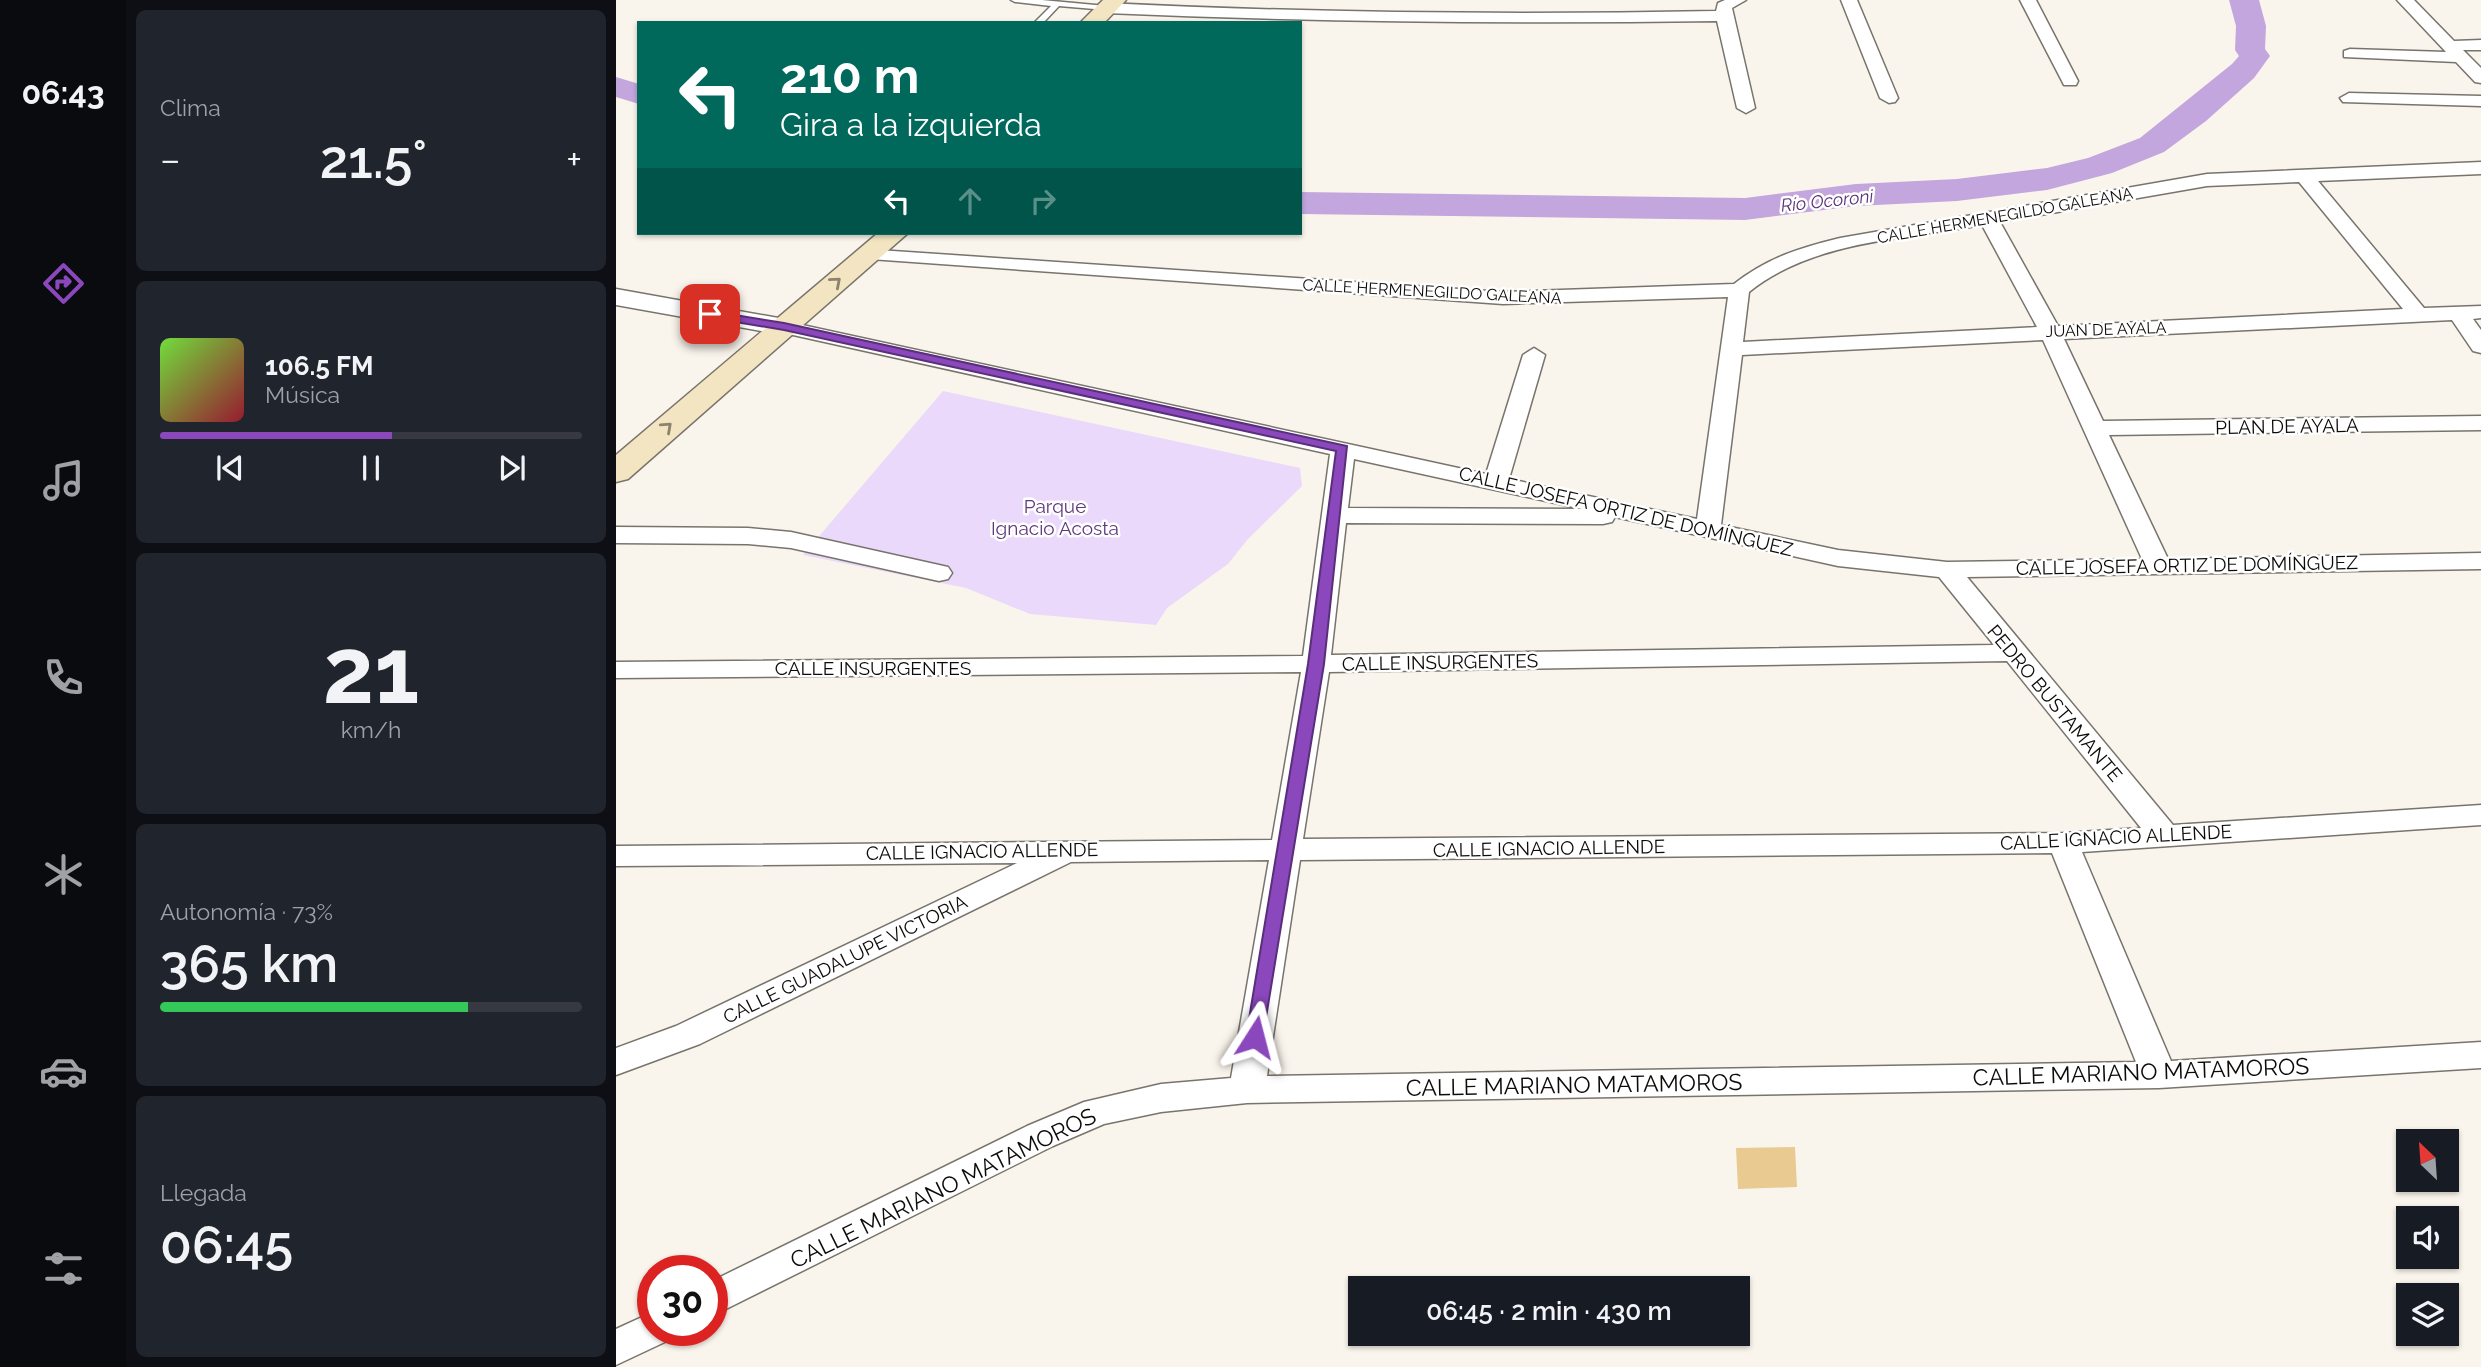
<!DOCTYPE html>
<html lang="es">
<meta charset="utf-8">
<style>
:root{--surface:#171b24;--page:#20242c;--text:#f1f3f6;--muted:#9ea1a6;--line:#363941;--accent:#8b48bc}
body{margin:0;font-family:Raleway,sans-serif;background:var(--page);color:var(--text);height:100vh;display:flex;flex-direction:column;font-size:26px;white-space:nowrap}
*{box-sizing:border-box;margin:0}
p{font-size:23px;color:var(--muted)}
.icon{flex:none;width:38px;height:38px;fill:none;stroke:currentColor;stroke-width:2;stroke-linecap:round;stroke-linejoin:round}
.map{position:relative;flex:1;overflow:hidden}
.side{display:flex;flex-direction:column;gap:10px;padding:10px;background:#0d0f14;width:490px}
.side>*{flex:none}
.top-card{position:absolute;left:21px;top:21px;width:665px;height:214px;border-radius:0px;box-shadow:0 2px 5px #0004;background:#00695c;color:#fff;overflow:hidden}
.needle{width:46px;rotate:335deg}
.controls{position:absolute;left:1780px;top:1129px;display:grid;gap:14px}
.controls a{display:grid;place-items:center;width:63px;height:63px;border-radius:0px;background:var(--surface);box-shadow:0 2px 5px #0004;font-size:35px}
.speed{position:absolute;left:21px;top:1255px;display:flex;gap:14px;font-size:35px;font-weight:700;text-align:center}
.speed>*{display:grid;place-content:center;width:91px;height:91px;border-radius:50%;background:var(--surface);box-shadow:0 2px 5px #0004;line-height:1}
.speed .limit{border:10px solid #d22;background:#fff;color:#111}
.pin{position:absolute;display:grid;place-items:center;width:60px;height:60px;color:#fff;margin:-30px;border-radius:14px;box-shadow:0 4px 10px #0006}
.me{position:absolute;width:77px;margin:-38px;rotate:9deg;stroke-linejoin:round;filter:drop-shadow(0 0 5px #0008)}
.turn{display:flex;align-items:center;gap:24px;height:147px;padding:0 28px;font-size:32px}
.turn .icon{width:91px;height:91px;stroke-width:2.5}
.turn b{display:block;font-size:49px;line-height:60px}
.lanes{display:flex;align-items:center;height:66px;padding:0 28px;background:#0003;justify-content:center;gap:35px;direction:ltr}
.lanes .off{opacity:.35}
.big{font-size:52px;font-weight:600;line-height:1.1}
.side .tile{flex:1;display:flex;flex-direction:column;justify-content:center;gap:10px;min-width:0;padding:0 24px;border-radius:10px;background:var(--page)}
.side .dial{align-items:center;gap:0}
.dial b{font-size:91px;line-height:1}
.song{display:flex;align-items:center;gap:21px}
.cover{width:84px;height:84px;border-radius:10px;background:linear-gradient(135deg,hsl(100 70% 55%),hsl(350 70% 35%))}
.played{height:7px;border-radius:4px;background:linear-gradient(90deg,var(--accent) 55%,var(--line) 55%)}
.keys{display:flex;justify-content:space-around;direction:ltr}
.heat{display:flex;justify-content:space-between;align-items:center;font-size:38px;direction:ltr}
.charge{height:10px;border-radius:5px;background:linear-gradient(90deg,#34c759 73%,var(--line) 0)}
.trip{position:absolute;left:732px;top:1276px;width:402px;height:70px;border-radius:0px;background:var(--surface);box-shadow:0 2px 5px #0004;font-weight:600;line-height:70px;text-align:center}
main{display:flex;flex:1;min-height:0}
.tabs{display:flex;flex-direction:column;width:126px;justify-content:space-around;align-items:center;background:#090b0e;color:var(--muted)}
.tabs .icon{width:49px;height:49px}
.tabs .selected{color:var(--accent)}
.tabs b{font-size:32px;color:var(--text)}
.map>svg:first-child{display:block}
</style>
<main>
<nav class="tabs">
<b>06:43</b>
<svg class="icon selected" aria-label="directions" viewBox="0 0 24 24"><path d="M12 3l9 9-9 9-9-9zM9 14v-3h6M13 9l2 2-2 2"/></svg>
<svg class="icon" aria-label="music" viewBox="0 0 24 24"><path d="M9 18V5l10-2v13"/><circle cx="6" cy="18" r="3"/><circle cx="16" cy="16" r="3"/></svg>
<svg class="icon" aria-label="phone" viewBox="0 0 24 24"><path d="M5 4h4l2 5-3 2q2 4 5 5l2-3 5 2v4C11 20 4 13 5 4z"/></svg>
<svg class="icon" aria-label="climate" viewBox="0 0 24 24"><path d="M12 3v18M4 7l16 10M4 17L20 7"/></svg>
<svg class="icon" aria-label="car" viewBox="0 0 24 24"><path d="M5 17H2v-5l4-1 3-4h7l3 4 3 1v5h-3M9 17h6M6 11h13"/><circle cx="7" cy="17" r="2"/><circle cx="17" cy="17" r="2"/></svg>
<svg class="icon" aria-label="filters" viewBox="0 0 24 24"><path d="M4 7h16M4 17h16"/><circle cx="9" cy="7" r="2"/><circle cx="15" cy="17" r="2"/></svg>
</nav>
<section class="side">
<div class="tile"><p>Clima</p>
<div class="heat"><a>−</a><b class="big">21.5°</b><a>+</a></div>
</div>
<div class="tile">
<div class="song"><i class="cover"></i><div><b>106.5 FM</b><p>Música</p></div></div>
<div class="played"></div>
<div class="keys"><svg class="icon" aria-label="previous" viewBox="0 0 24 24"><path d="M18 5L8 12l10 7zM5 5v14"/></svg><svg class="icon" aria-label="pause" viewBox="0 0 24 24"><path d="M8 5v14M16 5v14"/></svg><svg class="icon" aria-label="next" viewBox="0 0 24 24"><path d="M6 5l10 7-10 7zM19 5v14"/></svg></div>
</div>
<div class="tile dial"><b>21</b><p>km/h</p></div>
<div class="tile"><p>Autonomía · 73%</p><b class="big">365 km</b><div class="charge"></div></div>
<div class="tile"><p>Llegada</p><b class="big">06:45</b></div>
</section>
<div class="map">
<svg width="1865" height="1367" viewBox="0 0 1865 1367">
<rect width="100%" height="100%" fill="#faf5ec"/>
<path fill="#ead9fb" d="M327,391L684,468L686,486L632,539L612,564L551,608L540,625L414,614L350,588L187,555Z"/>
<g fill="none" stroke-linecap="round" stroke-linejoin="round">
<path fill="#c2a6dd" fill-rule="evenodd" d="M1613,0H1643L1650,26L1649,49L1654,56L1638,78L1590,121L1548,152L1496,173L1431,190L1341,201L1240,206L1129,220L684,214V192L1129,198L1240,184L1341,179L1431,168L1472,158L1524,138L1616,64L1623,56L1619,50L1620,26Z
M0,77L23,84V104L0,97Z"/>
</g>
<path fill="#e9ca90" d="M1179,1147L1181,1187L1122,1189L1120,1148Z"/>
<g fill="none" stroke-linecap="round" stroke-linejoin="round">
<defs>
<path id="service" d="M395,0H426L490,6L494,8L490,10L443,6L427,23H418L435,6L399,2Z"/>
<path id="minor" d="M1109,0H1130L1116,8L1139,108L1130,113L1121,108L1101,21C897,24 694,22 490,13L482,8L490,3C694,13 896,15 1100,11L1102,3Z
M1225,0H1241L1282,98L1279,102L1273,103L1264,98Z
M1404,0H1420L1462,81L1460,85H1448L1446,81Z
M1781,0H1798L1838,41L1865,40V50H1847L1865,68V83L1859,82L1840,62L1728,57V51L1734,49L1830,52Z
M1733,93L1865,96V106L1727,102L1724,98Z
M1865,162V174L1702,181L1808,308L1865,306V318L1857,319L1865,330V353L1857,351L1836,320L1448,339L1487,421L1865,416V430L1493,435L1552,559L1865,553V569L1351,577L1557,825L1865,805V825L1466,852L1555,1061L1865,1042V1068L1543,1088L631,1103L545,1112L488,1124L437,1146L96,1316V1281L411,1126L468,1102L545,1084L615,1078L653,860L455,862L84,1044L0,1075V1048L60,1026L401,863L0,866V846L656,840L685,672L0,678V662L687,656L714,454L168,333L160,332L157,327L160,322L168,321L870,474L907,355L918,348L929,355L893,479L1081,519L1112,297L887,304L254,259L244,253L247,249L887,292L1118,284C1151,258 1183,248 1224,238L1591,174ZM1683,182L1787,309L1442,326L1384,222L1591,186ZM1366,225L1421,327L1127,342L1133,292C1196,241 1288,239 1366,225ZM1427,340L1526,559L1331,562L1222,550L1105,525L1126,355ZM738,459L966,509L732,508ZM999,517L1222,566L1323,577L1378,645L715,655L730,523L987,524L996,522ZM1391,661L1525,828L1447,833L687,839L713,672ZM1436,853L1520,1062L651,1076L684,860Z
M0,527L132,528L175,532L332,567L336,573L332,579L323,581L175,548L132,544L0,543Z
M37,1312V1330H56L51,1341L0,1365V1329Z"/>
<path id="tertiary" d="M0,289L168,319L177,321L181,327L177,333L168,335L0,305Z"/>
<path id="secondary" d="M487,0H510L488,23H464Z
M262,233H292L12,479L0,482V455Z"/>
</defs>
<use href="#service" stroke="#78746c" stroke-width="3"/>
<use href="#minor" stroke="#78746c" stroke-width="3"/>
<use href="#tertiary" stroke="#78746c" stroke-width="3"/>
<use href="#secondary" stroke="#78746c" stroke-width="3"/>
<use href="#service" fill="#fff" fill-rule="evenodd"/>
<use href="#minor" fill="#fff" fill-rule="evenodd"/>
<use href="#tertiary" fill="#fff" fill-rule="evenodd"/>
<use href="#secondary" fill="#f4e5c2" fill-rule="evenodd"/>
</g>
<defs><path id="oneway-chevron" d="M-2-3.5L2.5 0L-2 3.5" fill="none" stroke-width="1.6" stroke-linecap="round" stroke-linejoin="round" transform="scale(1.75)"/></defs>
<g stroke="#8c836f">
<use href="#oneway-chevron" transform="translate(220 282) rotate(-41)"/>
<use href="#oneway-chevron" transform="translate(51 427) rotate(-42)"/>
</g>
<path fill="#8b48bc" stroke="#5a2f7a" stroke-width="2" d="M94,311L168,323L731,446L708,664L646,1042L639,1044L630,1037L692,664L720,451L168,330L90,317L88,314Z"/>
<g text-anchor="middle" stroke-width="5" stroke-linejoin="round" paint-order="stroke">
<g font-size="16" fill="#0d0b09" stroke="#fff">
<text transform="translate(1389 215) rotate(-10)" y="6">CALLE HERMENEGILDO GALEANA</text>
<text transform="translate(816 291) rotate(3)" y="6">CALLE HERMENEGILDO GALEANA</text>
<text transform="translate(1490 329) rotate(-2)" y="6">JUAN DE AYALA</text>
</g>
<g font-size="18" font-style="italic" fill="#583375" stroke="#fff">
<text transform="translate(1211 201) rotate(-6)" y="6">Río Ocoroni</text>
</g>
<g font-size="19" fill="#0d0b09" stroke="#fff">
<text transform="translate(1671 426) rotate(-1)" y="7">PLAN DE AYALA</text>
<text transform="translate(1010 511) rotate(13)" y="7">CALLE JOSEFA ORTIZ DE DOMÍNGUEZ</text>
<text transform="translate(1571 565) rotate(-1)" y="7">CALLE JOSEFA ORTIZ DE DOMÍNGUEZ</text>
<text transform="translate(824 662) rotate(-1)" y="7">CALLE INSURGENTES</text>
<text x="257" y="675">CALLE INSURGENTES</text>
<text transform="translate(1439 703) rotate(50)" y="7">PEDRO BUSTAMANTE</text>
<text transform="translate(1500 837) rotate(-3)" y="7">CALLE IGNACIO ALLENDE</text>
<text transform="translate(933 848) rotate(-1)" y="7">CALLE IGNACIO ALLENDE</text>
<text transform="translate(366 851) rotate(-1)" y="7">CALLE IGNACIO ALLENDE</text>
<text transform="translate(229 959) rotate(-26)" y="7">CALLE GUADALUPE VICTORIA</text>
</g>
<g font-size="19" fill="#5f397c" stroke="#fff">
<text x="439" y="513">Parque<tspan x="439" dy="22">Ignacio Acosta</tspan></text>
</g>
<g font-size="23" fill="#0d0b09" stroke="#fff">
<text transform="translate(1525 1072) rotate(-2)" y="8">CALLE MARIANO MATAMOROS</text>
<text transform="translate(958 1085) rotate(-1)" y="8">CALLE MARIANO MATAMOROS</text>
<text transform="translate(327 1188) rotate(-26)" y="8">CALLE MARIANO MATAMOROS</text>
</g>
</g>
</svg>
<div class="controls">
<a><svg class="needle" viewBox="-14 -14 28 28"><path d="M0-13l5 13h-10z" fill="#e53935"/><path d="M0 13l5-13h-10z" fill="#9ea1a6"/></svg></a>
<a><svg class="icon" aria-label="sound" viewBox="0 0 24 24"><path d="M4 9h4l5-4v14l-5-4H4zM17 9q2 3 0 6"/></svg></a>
<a><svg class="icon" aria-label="layers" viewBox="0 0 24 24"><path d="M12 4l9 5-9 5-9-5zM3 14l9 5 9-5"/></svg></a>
</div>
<div class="speed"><div class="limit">30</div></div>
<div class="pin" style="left:94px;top:314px;background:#d93025"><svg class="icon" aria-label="arrive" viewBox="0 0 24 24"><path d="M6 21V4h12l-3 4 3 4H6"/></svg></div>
<svg class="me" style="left:639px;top:1037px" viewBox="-20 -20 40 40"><path d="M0-17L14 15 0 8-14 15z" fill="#8b48bc" stroke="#fff" stroke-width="4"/></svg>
<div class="trip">06:45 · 2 min · 430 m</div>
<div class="top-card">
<div class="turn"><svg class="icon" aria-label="left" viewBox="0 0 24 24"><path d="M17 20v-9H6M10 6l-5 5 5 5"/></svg><div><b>210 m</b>Gira a la izquierda</div></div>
<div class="lanes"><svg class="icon" aria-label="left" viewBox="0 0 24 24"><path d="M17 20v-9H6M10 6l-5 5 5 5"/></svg><svg class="icon off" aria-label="ahead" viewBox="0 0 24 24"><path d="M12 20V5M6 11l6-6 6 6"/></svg><svg class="icon off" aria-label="right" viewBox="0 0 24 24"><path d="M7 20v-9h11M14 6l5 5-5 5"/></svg></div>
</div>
</div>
</main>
